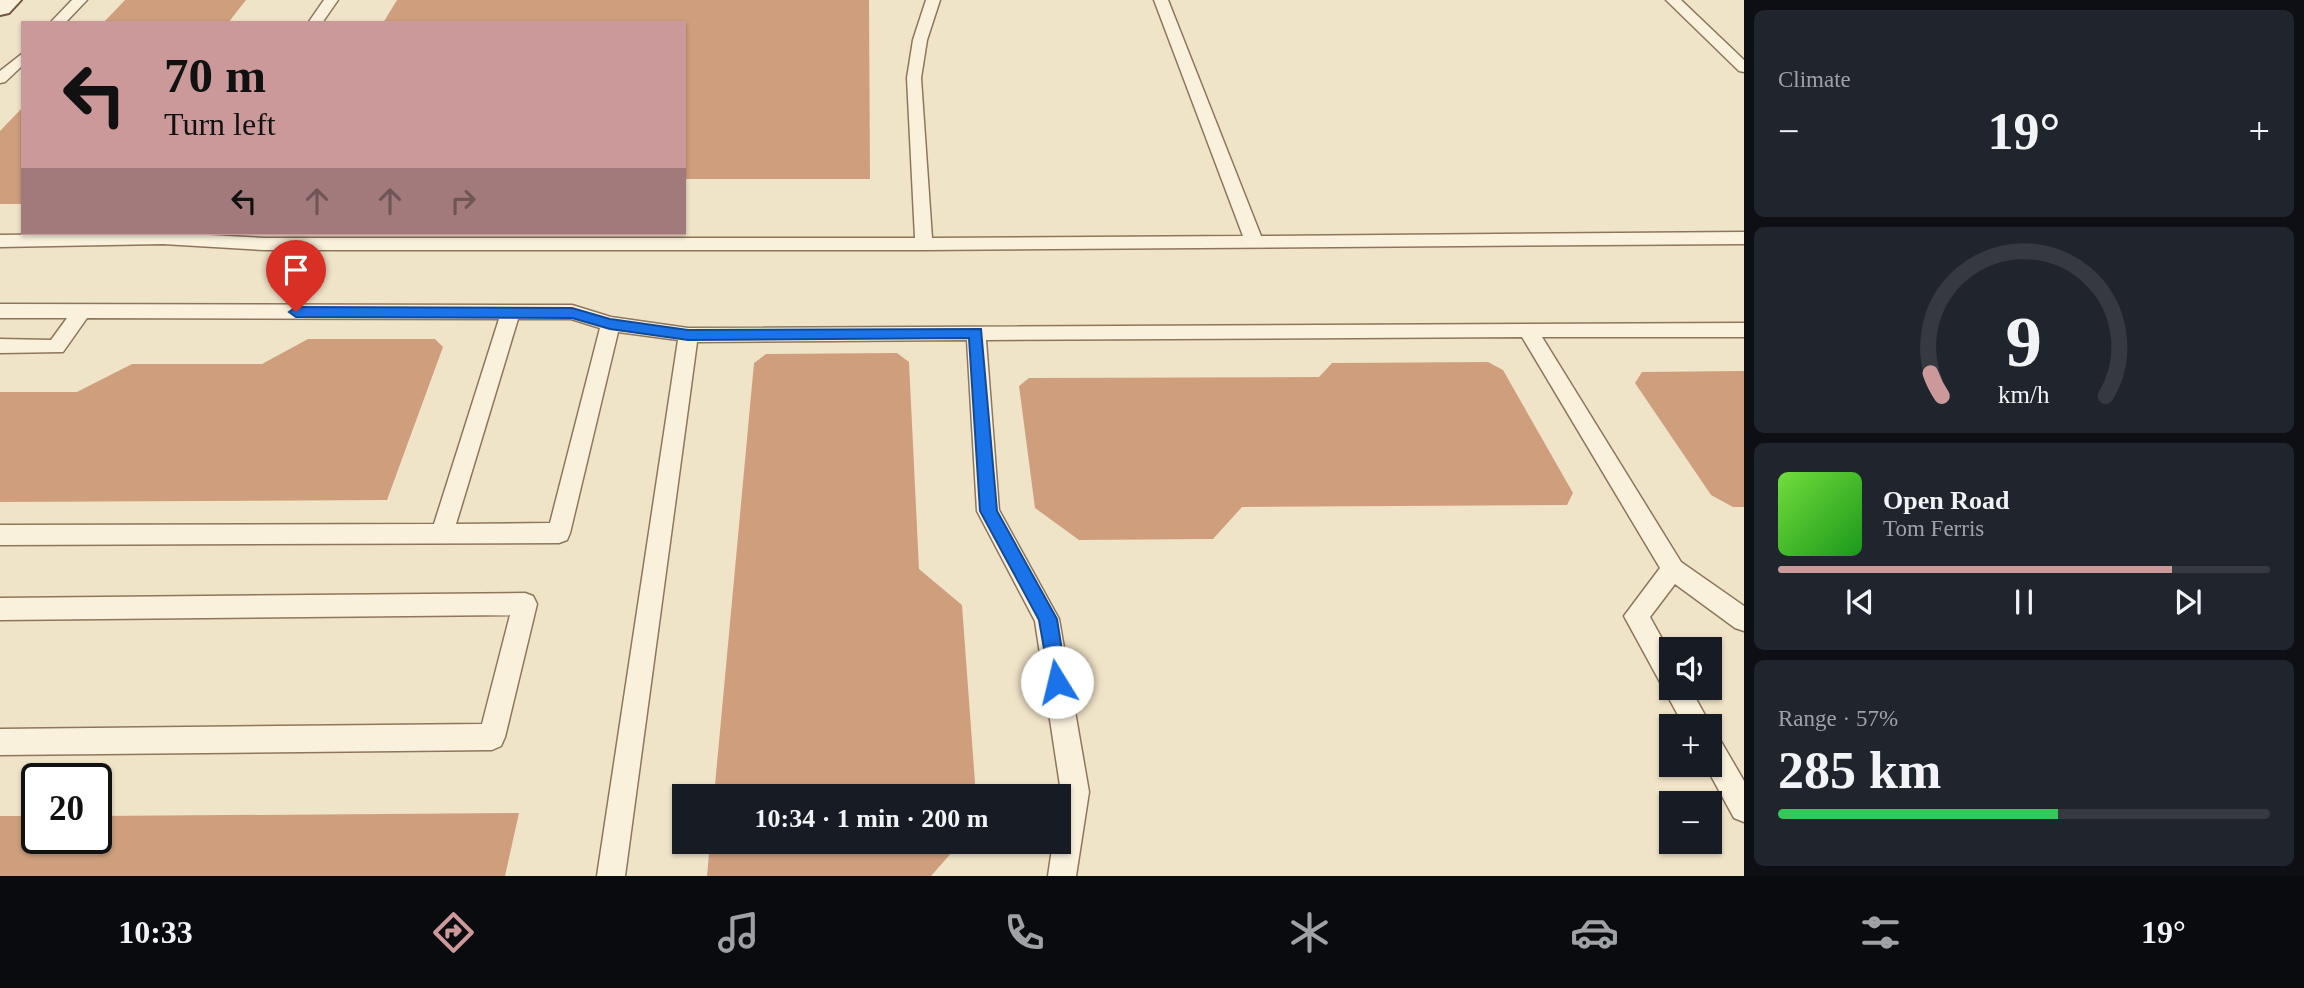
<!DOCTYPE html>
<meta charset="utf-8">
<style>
:root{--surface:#171b24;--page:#20242c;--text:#f1f3f6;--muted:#9ea1a6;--line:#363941;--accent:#cc999b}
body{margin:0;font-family:"Times New Roman",serif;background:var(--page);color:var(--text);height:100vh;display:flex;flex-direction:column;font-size:26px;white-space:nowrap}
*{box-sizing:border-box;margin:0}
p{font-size:23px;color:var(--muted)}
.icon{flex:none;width:38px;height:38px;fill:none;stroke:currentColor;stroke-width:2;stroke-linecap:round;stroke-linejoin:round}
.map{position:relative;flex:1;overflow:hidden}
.sheet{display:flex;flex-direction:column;gap:10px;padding:10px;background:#0d0f14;width:560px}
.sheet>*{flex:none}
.banner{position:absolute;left:21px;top:21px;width:665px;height:214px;border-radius:0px;box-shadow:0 2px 5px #0004;background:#cc999b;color:#111;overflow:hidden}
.buttons{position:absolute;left:1659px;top:637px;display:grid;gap:14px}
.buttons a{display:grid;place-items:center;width:63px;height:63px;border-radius:0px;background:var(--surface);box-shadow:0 2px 5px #0004;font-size:35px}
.speed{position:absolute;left:21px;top:763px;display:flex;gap:14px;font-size:35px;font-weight:700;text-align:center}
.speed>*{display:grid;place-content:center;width:91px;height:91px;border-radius:50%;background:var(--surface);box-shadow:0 2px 5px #0004;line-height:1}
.speed .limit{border:4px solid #111;border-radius:10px;background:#fff;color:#111}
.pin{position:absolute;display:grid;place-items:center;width:60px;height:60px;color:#fff;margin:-72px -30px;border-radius:50% 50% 50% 0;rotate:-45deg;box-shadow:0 0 7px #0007}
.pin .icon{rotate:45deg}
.me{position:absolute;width:77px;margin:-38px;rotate:351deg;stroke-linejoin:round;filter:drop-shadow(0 0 5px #0008)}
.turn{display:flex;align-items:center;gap:24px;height:147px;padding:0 28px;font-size:32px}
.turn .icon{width:91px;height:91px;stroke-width:2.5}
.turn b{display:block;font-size:49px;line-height:60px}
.lanes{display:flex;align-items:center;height:66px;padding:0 28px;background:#0003;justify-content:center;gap:35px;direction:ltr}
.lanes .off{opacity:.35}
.big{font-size:52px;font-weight:700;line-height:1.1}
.sheet .card{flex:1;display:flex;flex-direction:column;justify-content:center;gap:10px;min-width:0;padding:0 24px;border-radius:10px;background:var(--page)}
.sheet .dial{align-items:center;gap:0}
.dial svg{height:182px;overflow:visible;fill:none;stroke:var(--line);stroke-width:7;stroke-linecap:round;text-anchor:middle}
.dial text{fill:var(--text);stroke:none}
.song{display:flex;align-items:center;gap:21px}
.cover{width:84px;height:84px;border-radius:10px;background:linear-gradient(135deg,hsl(100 70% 55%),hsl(120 70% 35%))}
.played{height:7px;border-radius:4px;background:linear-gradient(90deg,var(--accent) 80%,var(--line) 80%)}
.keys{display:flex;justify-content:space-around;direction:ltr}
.heat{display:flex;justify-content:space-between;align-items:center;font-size:38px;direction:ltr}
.charge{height:10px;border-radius:5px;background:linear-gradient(90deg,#34c759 57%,var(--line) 0)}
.trip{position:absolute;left:672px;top:784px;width:399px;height:70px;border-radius:0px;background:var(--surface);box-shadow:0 2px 5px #0004;font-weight:700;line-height:70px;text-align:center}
.tabs{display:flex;height:112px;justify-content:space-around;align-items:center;background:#090b0e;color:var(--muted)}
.tabs .icon{width:49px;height:49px}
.tabs .active{color:var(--accent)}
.tabs b{font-size:32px;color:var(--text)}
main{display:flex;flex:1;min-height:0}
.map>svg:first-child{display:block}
</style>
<main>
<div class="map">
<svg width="1744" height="876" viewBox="0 0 1744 876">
<rect width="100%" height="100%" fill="#f0e4c8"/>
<path fill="#cf9f7d" d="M125,0H246L228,23H103Z
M397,0H869L870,179H684V23H383Z
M23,107V204H0V131Z
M308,339H435L443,347L387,500L0,502V392H77L132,364H262Z
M897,353L909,362L919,569L962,605L976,796H714L754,363L766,354Z
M1488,362L1503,370L1573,493L1567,505L1242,507L1213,539L1079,540L1035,508L1019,386L1029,378L1319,377L1332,363Z
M1744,371V507H1733L1711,495L1635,383L1642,372Z
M519,813L505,876H0V816H37V838H96V816Z
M710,842H961L931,876H707Z"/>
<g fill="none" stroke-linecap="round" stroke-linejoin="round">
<defs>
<path id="service" d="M72,0H87L65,23H50Z
M324,0H338L322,23H308Z
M926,0H940L927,40L921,78L932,238L1243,236L1154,0H1168L1261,236L1744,232V244L924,250H264L163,244L0,247V235L172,233L264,238H915L907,78L913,40Z
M1666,0H1681L1744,60V72L1739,71Z
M23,53V65L5,82L0,83V71Z
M0,304L572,305L611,317L688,328L1744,323V337H1542L1681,562L1744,606V631L1735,628L1675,584L1650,617L1671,655V688H1690L1711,726L1710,729V726H1684L1624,616L1660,568L1522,337L986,340L999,510L1059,619L1089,792L1076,876H1048L1053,842H1059L1061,792L1035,621L977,511L967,340L697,342L625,876H597L678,340L618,332L570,533L567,540L559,543L0,545V525L434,524L499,319L87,318L63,352L0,353V339L51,340L67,318H0ZM518,319H571L600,328L550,523L456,524Z
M525,593L533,596L537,604L505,737L501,746L492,750L0,755V729L482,724L510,615L0,620V598Z
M1710,734L1719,738L1744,781V822L1734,818L1705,765H1710Z"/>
<path id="secondary" d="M0,0H21L9,13L0,15Z"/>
</defs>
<use href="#service" stroke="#8d765c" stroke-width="3"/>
<use href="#secondary" stroke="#6f573f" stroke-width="4"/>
<use href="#service" fill="#faf1dc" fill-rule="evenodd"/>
<use href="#secondary" fill="#faf1dc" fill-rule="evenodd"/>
</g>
<path fill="#1a73e8" stroke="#114b97" stroke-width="2" d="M296,307L572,308L610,319L688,330L981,329L997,511L1057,619L1067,682L1064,689L1057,691L1051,689L1039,620L980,511L969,338L688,340L610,329L572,318L296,317L289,312Z"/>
</svg>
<div class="buttons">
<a><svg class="icon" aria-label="sound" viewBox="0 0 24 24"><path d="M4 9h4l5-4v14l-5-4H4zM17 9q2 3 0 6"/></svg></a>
<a>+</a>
<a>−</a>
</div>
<div class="speed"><div class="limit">20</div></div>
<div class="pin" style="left:296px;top:312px;background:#d93025"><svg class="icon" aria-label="arrive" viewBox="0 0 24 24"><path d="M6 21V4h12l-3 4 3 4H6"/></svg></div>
<svg class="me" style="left:1057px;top:682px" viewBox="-20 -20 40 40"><circle r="19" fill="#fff"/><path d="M0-13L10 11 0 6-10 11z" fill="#1a73e8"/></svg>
<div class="trip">10:34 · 1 min · 200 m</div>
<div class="banner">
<div class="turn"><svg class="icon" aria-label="left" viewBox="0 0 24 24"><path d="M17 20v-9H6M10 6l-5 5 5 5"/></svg><div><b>70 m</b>Turn left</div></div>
<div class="lanes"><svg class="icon" aria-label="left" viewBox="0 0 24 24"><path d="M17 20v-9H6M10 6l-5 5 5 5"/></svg><svg class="icon off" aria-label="ahead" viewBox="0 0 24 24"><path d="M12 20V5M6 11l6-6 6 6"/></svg><svg class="icon off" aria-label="ahead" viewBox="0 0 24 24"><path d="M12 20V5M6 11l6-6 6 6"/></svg><svg class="icon off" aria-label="right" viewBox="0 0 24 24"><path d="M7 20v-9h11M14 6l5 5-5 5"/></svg></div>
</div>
</div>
<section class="sheet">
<div class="card"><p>Climate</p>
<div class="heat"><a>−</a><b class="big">19°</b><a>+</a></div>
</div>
<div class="card dial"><svg viewBox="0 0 100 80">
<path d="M14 69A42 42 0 1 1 86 69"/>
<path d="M14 69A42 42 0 0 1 9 59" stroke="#cc999b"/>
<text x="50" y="56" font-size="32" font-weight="700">9</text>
<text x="50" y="72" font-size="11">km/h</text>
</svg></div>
<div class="card">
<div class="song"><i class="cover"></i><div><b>Open Road</b><p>Tom Ferris</p></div></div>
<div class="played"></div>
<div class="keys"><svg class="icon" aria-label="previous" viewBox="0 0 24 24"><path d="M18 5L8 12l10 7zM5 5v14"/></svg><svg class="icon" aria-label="pause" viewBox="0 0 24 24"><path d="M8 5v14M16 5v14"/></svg><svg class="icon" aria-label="next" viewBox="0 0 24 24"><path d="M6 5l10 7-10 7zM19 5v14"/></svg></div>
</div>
<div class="card"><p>Range · 57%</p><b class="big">285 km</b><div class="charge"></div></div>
</section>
</main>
<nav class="tabs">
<b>10:33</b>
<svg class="icon active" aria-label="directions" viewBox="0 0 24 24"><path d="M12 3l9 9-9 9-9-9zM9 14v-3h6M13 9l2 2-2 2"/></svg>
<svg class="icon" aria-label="music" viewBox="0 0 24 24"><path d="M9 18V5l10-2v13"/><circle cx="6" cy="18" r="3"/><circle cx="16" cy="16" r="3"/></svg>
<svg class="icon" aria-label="phone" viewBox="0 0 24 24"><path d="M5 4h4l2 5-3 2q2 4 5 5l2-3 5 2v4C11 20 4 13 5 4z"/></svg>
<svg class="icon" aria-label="climate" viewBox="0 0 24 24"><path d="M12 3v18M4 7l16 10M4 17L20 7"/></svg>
<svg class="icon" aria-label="car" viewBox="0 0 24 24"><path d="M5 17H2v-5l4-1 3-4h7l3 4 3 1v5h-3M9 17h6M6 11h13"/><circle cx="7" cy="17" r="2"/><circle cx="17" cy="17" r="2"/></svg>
<svg class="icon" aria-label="filters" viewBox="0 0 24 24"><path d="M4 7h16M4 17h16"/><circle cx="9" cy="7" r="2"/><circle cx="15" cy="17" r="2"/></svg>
<b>19°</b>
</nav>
